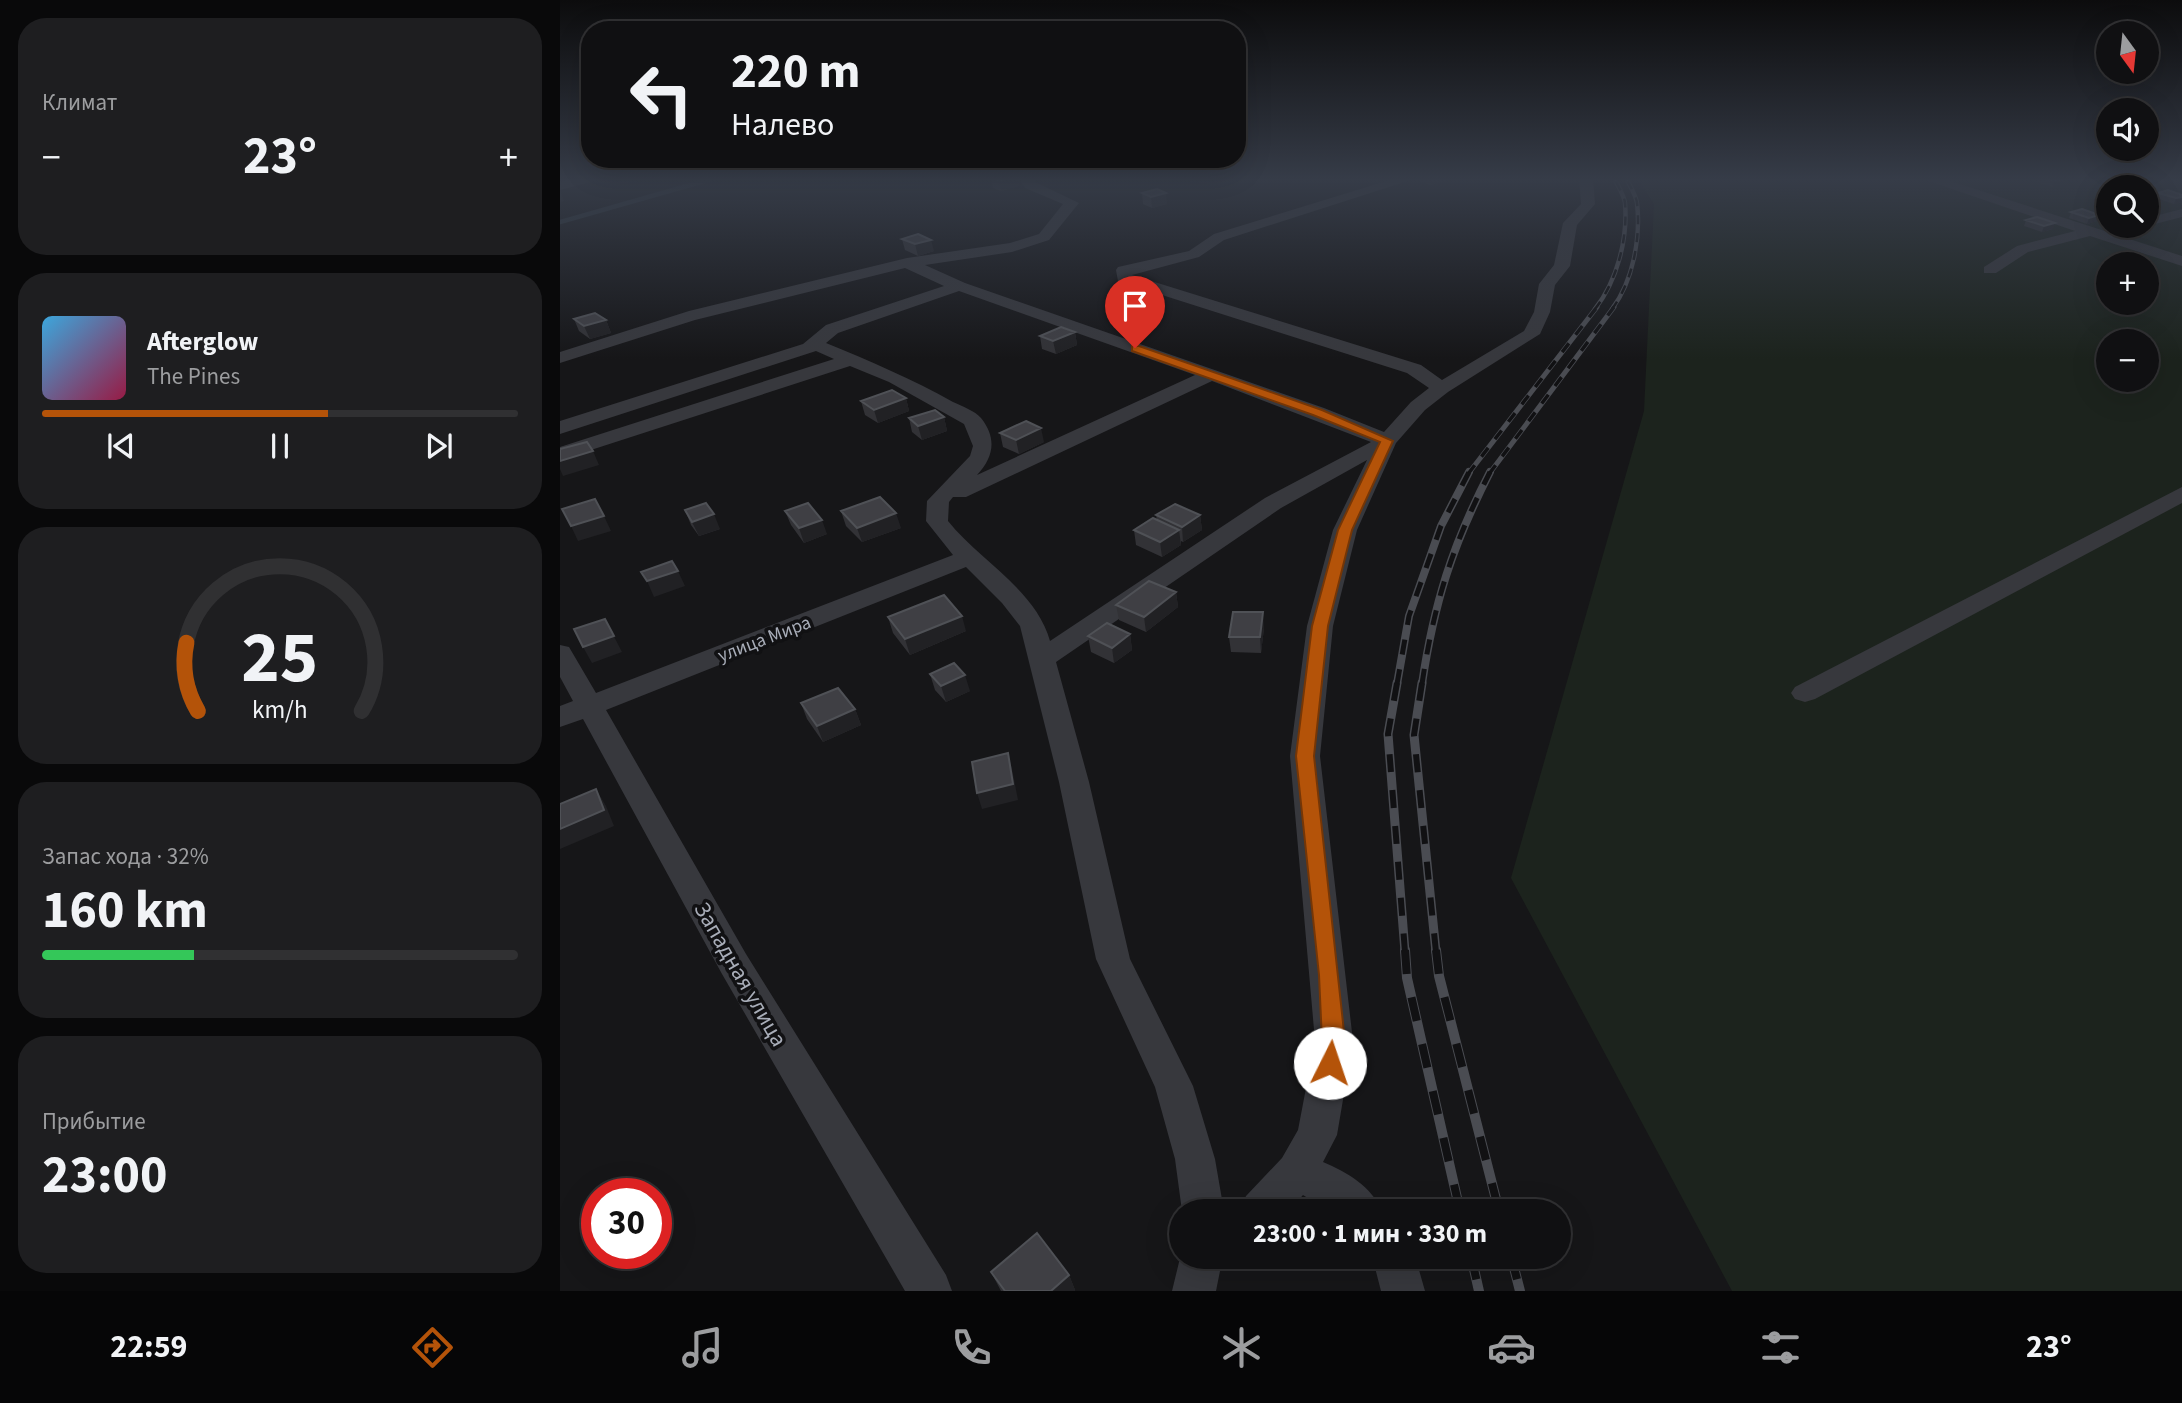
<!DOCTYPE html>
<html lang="ru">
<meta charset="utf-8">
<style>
:root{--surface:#101012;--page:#1e1e20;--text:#f1f3f6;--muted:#9c9d9f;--line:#303032;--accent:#b45309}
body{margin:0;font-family:"Source Sans 3",sans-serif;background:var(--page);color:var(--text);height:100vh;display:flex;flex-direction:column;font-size:26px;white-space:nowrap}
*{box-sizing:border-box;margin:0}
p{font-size:23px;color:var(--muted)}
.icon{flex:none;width:38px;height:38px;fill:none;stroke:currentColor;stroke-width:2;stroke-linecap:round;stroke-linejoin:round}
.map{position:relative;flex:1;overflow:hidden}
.details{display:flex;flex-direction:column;gap:18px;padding:18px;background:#09090a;width:560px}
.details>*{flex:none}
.banner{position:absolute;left:21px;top:21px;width:665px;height:147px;border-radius:28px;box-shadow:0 7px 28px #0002,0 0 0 2px var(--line);background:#101012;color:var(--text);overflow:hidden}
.needle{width:46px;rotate:165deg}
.tools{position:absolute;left:1536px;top:21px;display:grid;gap:14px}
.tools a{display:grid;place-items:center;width:63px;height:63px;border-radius:50%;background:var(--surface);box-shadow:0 7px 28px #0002,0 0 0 2px var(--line);font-size:35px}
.speed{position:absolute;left:21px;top:1178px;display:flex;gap:14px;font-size:35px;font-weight:700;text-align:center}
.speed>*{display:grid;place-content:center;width:91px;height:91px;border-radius:50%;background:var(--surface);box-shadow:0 7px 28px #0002,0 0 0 2px var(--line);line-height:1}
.speed .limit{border:10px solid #d22;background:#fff;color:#111}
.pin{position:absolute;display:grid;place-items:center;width:60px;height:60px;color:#fff;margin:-72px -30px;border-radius:50% 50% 50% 0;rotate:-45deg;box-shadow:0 0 7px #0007}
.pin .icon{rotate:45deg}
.me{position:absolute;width:77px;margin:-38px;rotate:4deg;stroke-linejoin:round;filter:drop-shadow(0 0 5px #0008)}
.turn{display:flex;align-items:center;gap:24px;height:147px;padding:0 35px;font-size:32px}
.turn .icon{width:91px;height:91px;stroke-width:2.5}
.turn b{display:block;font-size:49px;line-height:60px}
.big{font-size:52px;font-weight:700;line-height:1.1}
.details .tile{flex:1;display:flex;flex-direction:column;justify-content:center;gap:10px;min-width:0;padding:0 24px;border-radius:28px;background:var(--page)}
.details .dial{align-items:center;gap:0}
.dial svg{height:182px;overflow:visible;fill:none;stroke:var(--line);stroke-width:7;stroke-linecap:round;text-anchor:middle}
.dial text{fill:var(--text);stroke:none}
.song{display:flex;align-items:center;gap:21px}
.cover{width:84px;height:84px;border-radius:10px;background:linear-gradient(135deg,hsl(200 70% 55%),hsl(340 70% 35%))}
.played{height:7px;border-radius:4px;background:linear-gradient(90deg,var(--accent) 60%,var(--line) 60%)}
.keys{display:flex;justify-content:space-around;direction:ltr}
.heat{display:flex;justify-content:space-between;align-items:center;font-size:38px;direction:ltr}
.charge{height:10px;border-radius:5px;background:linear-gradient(90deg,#34c759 32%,var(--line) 0)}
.trip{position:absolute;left:609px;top:1199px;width:402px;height:70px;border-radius:35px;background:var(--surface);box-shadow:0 7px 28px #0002,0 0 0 2px var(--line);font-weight:700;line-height:70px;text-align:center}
.dock{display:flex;height:112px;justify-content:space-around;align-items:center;background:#060607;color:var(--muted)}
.dock .icon{width:49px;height:49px}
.dock .selected{color:var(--accent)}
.dock b{font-size:32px;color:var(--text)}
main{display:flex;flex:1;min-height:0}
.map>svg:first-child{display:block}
</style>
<main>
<section class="details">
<div class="tile"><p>Климат</p>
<div class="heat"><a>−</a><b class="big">23°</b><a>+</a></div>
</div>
<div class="tile">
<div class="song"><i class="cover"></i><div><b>Afterglow</b><p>The Pines</p></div></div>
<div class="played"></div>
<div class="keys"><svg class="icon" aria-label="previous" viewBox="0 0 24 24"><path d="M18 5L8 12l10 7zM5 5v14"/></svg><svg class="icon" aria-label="pause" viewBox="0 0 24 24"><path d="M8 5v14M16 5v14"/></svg><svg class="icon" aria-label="next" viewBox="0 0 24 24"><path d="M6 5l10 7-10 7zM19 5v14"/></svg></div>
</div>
<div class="tile dial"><svg viewBox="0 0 100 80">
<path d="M14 69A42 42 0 1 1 86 69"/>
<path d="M14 69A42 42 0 0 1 9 39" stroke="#b45309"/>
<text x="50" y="56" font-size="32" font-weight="700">25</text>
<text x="50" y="72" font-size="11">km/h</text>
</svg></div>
<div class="tile"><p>Запас хода · 32%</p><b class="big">160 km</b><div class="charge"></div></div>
<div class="tile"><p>Прибытие</p><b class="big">23:00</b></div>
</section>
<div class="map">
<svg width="1622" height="1291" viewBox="0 0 1622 1291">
<rect width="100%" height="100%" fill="#161618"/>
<path fill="#1c231d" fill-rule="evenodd" d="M1077,178H1622V1291H1172L951,878L1084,411L1094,204ZM1549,187H1587V226H1549ZM1549,264H1587V303H1549ZM1549,341H1587V380H1549Z"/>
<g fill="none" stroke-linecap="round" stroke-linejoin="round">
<path stroke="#2c353c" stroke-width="4.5" d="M0,222L155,178"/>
<path fill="#37383d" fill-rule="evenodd" d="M18,178H45L0,190V182Z
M459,178H473L475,182L519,203L489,240L452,252L365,265L405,283L764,408L824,432L851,402L869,388L847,373L558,281L556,270L558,267L629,251L654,234L836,178H857L664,240L639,257L572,275L861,365L882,380L964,331L974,312L979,284L994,265L1003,223L1021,204L1019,178H1033L1035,204L1017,225L1010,266L995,285L990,312L980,334L888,392L865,410L836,443L797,530L773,626L760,756L793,1041L777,1135L763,1162C787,1172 812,1187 822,1211H768L743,1195L729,1211H680L686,1196L722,1158L738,1130L755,1041L730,756L747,626L773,530L807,460L721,508L496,662L529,782L570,959L633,1086L655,1159L664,1211H622L615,1159L595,1087L536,959L499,782L460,626L442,603L406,567L46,710L186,954L386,1275L392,1291H345L162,974L23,719L0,727V706L13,701L0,677V645L9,647L36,693L393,555L366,521L367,501L410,456L413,446L404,424L329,382L290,366L0,460V447L274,359L256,351L0,434V421L243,344L266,325L384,286L345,268L135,320L0,363V352L129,311L347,258L450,243L479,234L503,204L465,188ZM399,291L635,375L417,475C434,457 437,438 421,418C415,411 402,406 393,402C352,379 310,361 266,343L278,333ZM652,381L811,442L705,498L490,641C476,590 420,561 388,521L389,502L393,497H406Z
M1360,178H1381L1622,256V266L1530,236L1468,252L1436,273H1424V267L1457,246L1515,231Z
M1622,209V217L1587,226H1585H1587V218Z
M1622,487V503L1255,699L1245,702L1235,699L1231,693L1235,687Z
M621,1254V1256H663L656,1291H612Z
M812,1256H855L865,1291H821Z"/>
<defs>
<path id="rail-far4" d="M1035,309C1057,281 1068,239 1065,203C1064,195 1058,186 1054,178
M1052,309C1073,281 1081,238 1077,203C1076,195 1070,186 1066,178"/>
<path id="rail-far3" d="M908,474L1037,307
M929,474L1054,307"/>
<path id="rail-far2" d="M837,684L849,616L881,526L909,472
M862,684C874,603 892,546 930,472"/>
<path id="rail-far1" d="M837,683L828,734L845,952
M862,683L854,735L876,952"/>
<path id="rail" d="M845,950L847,978L900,1211
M876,950L879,976L939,1211
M911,1256L919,1291
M951,1256L960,1291"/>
</defs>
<use href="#rail-far4" stroke="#4a4c52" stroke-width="4.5"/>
<use href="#rail-far3" stroke="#4a4c52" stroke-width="5"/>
<use href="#rail-far2" stroke="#4a4c52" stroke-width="8"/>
<use href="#rail-far1" stroke="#4a4c52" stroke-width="9"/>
<use href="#rail" stroke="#4a4c52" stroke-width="10"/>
<use href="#rail-far4" stroke="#111113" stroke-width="2.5" stroke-dasharray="9" stroke-linecap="butt"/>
<use href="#rail-far3" stroke="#111113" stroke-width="3.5" stroke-dasharray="11" stroke-linecap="butt"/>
<use href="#rail-far2" stroke="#111113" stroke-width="5" stroke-dasharray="15" stroke-linecap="butt"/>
<use href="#rail-far1" stroke="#111113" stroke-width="6" stroke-dasharray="18" stroke-linecap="butt"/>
<use href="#rail" stroke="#111113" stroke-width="8" stroke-dasharray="24" stroke-linecap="butt"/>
</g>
<path fill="#323236" d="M431,178H458L459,186L441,191L433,188Z
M860,178H886V181L870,185L860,181Z
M1477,178H1523L1522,179L1513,182L1504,179L1502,184L1493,187L1476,182Z
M582,193L607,204L592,208L583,204Z
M1598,193L1622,195V202L1614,204L1596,198Z
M1549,205V218L1534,212L1536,207Z
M1511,212L1537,221L1527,224L1509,218Z
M1466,220L1493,229L1482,232L1464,226Z
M342,239L374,251L358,256L345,250Z
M14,319L46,320L51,333L30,339L19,331Z
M515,332L517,345L496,354L482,349L480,336Z
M346,398L349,411L318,423L305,415L301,401Z
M384,417L387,431L362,440L352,432L349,418Z
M440,433L484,442L459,454L443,447Z
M125,510L160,529L139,536L131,525Z
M225,511L267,534L244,543L231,525Z
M281,511L341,528L302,542L286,526Z
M596,515H640L642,530L623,542L621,541V545L602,557L576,545L574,530L597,520Z
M616,592L618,607L586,632L559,620L556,605Z
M328,617L406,631L350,655L333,633Z
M704,628L701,653L671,652L669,637Z
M570,634L572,650L554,663L531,652L528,636Z
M370,674L410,691L386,702L375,690Z
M241,703L295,709L301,725L263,742L247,719Z
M431,1272L509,1275L515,1290L514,1291H441Z"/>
<path fill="#212124" d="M449,178H458L459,186L441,191L439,181Z
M870,178H886V181L870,185Z
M1514,178H1523L1522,179L1513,182Z
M1504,179L1502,184L1493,187L1494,181Z
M0,191L4,201L0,202Z
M606,193L607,204L592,208L591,197Z
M1622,197V202L1614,204L1616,198Z
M1539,215L1537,221L1527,224L1529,218Z
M1495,223L1493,229L1482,232L1484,226Z
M371,240L374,251L358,256L355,244Z
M46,320L51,333L30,339L24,326Z
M515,332L517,345L496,354L493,341Z
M346,398L349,411L318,423L314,410Z
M384,417L387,431L362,440L358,426Z
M481,428L484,442L459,454L456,440Z
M33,451L39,465L3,476L0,469V461Z
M336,513L341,528L302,542L297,528Z
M154,514L160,529L139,536L132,522Z
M640,515L642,530L623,542L622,527Z
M44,516L51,531L18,541L11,526Z
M262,520L267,534L244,543L239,528Z
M619,530L621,545L602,557L600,542Z
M118,571L125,586L94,597L87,581Z
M616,592L618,607L586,632L584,617Z
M703,612L704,628L701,653L700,637Z
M402,616L406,631L350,655L345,639Z
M45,619L62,652L32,663L23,647Z
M570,634L572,650L554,663L552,648Z
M405,675L410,691L386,702L381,686Z
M295,709L301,725L263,742L257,726Z
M448,753L452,769L458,800L422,809L417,793Z
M36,789L46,806L54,826L0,849V829Z
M509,1275L515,1290L514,1291H491Z"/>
<path fill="#3f3f44" stroke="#4f5156" stroke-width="2" d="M433,178H449L439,181Z
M1484,178H1503L1504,179L1494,181Z
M597,189L606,193L591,197L582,193Z
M1608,190L1622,195V197L1616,198L1598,193Z
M1548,205H1549V211L1536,207Z
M1522,209L1539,215L1529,218L1511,212Z
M1477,217L1495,223L1484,226L1466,220Z
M358,234L371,240L355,244L342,239Z
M35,313L46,320L24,326L14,319Z
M501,327L515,332L493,341L480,336Z
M332,390L346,398L314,410L301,401Z
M375,410L384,417L358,426L349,418Z
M466,421L481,428L456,440L440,433Z
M27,442L33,451L0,461V449Z
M320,497L336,513L297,528L281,511Z
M35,499L44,516L11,526L2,509Z
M146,503L154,514L132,522L125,510Z
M248,503L262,520L239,528L225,511Z
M615,504L640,515L622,527L596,515Z
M593,518L619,530L600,542L574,530Z
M112,561L118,571L87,581L81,572Z
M589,581L616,592L584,617L556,605Z
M384,595L402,616L345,639L328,617Z
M673,612H703L700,637H669Z
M45,619L54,636L23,647L14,629Z
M547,623L570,634L552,648L528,636Z
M394,663L405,675L381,686L370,674Z
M278,688L295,709L257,726L241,703Z
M448,753L453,784L417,793L412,762Z
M36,789L44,810L0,829V804Z
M477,1233L509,1275L491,1291H445L431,1272Z"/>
<linearGradient id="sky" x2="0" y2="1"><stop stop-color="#0c0c0d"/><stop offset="0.5" stop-color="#363c48"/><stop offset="1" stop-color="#363c48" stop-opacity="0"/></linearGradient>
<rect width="1622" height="359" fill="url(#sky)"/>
<path fill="#b45309" stroke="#753606" stroke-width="2" d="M572,346H579L762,410L833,441L792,530L768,626L754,756L785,1041L778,1070L770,1073L762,1070L759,1063L762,1041L759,975L736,756L752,626L778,530L820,442L753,415L572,351Z"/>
<g text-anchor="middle" stroke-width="7" stroke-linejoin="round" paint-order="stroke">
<g font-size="19" fill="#a8adb8" stroke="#111113">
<text transform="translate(204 638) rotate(-21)" y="7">улица Мира</text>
</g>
<g font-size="23" fill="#a8adb8" stroke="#111113">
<text transform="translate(181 974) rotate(60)" y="8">Западная улица</text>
</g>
</g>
</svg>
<div class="tools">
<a><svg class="needle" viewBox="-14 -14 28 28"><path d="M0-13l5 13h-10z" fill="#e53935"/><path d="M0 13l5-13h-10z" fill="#9c9d9f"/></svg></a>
<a><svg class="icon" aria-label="sound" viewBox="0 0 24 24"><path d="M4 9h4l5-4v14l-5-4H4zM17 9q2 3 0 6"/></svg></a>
<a><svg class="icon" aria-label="search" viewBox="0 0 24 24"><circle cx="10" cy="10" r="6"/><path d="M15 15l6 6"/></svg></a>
<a>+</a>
<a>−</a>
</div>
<div class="speed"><div class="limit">30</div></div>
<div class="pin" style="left:575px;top:348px;background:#d93025"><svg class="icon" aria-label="arrive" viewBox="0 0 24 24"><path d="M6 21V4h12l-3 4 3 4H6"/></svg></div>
<svg class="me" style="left:770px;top:1063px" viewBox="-20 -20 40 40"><circle r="19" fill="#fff"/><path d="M0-13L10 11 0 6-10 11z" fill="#b45309"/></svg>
<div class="trip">23:00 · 1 мин · 330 m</div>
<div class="banner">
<div class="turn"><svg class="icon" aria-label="left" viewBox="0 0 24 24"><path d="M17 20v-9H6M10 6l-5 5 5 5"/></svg><div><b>220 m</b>Налево</div></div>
</div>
</div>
</main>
<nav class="dock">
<b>22:59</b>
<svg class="icon selected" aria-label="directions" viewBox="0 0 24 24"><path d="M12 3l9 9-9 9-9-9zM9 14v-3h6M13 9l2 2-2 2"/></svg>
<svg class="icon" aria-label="music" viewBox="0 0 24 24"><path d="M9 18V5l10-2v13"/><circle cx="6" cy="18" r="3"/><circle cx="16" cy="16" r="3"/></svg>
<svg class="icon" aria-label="phone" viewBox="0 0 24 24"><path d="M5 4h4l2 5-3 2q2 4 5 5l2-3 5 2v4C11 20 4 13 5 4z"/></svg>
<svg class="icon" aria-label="climate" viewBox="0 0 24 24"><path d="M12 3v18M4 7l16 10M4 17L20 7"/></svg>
<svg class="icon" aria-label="car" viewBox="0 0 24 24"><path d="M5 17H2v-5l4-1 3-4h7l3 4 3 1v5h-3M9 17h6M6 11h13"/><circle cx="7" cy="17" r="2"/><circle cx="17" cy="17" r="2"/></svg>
<svg class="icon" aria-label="filters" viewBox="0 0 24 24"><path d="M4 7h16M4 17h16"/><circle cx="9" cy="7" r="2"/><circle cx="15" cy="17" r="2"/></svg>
<b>23°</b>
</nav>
